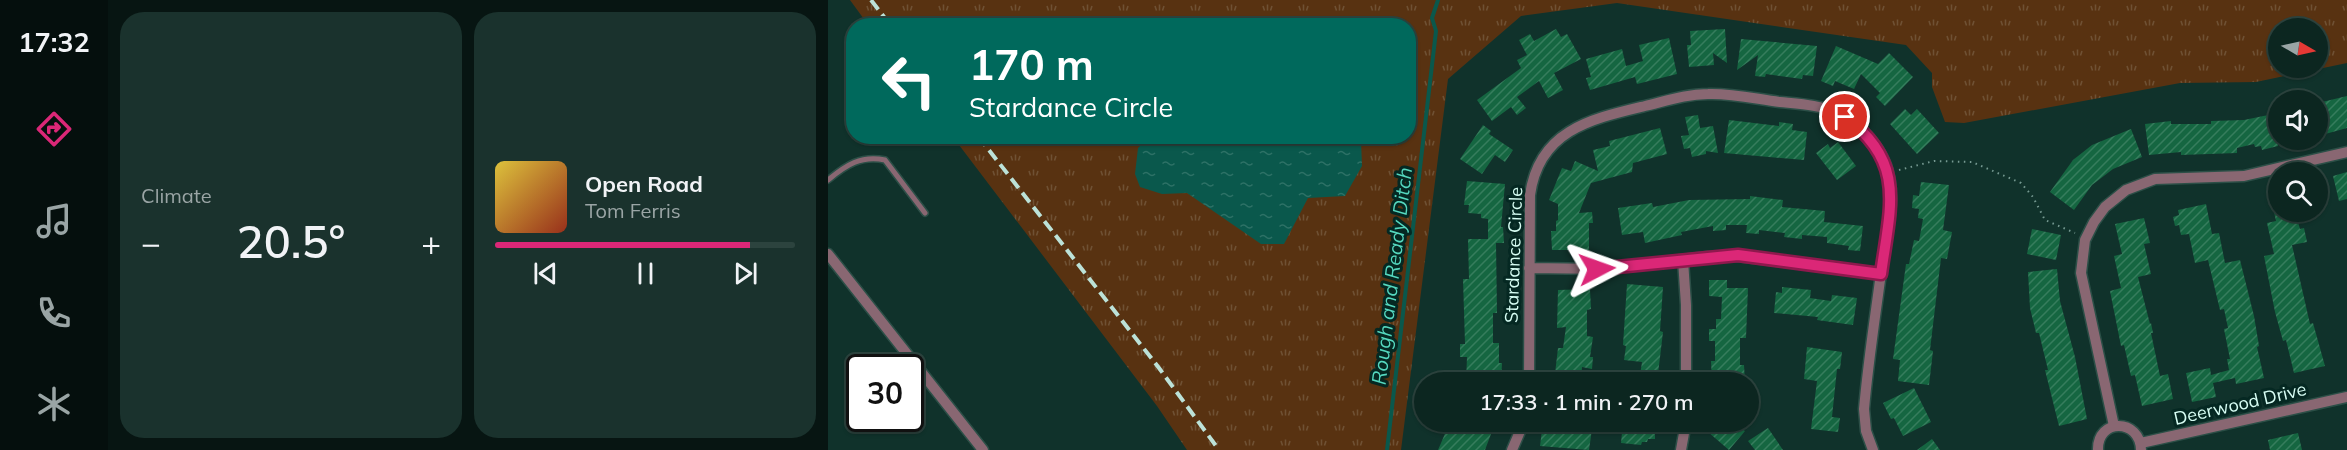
<!DOCTYPE html>
<meta charset="utf-8">
<style>
:root{--surface:#0c2620;--page:#1a322d;--text:#f1f3f6;--muted:#9aa5a5;--line:#2c433e;--accent:#db2777}
body{margin:0;font-family:Mulish,sans-serif;background:var(--page);color:var(--text);height:100vh;display:flex;flex-direction:column;font-size:22px;white-space:nowrap}
*{box-sizing:border-box;margin:0}
p{font-size:20px;color:var(--muted)}
.icon{flex:none;width:33px;height:33px;fill:none;stroke:currentColor;stroke-width:2;stroke-linecap:round;stroke-linejoin:round}
.map{position:relative;flex:1;overflow:hidden}
.panel{display:flex;flex-direction:column;gap:12px;padding:12px;background:#071512;width:720px}
.panel>*{flex:none}
.hud{position:absolute;left:18px;top:18px;width:570px;height:126px;border-radius:24px;box-shadow:0 2px 4px #0004,0 0 0 2px var(--line);background:#00695c;color:#fff;overflow:hidden}
.needle{width:39px;rotate:99deg}
.buttons{position:absolute;left:1440px;top:18px;display:grid;gap:12px}
.buttons a{display:grid;place-items:center;width:60px;height:60px;border-radius:50%;background:var(--surface);box-shadow:0 2px 4px #0004,0 0 0 2px var(--line);font-size:30px}
.speed{position:absolute;left:18px;top:354px;display:flex;gap:12px;font-size:30px;font-weight:700;text-align:center}
.speed>*{display:grid;place-content:center;width:78px;height:78px;border-radius:50%;background:var(--surface);box-shadow:0 2px 4px #0004,0 0 0 2px var(--line);line-height:1}
.speed .limit{border:3px solid #111;border-radius:9px;background:#fff;color:#111}
.pin{position:absolute;display:grid;place-items:center;width:51px;height:51px;color:#fff;margin:-26px;border:3px solid #fff;border-radius:50%;box-shadow:0 2px 6px #0007}
.me{position:absolute;width:66px;margin:-33px;rotate:86deg;stroke-linejoin:round;filter:drop-shadow(0 0 4px #0008)}
.turn{display:flex;align-items:center;gap:21px;height:126px;padding:0 24px;font-size:27px}
.turn .icon{width:78px;height:78px;stroke-width:2.5}
.turn b{display:block;font-size:42px;line-height:51px}
.big{font-size:45px;font-weight:600;line-height:1.1}
.panel .card{flex:1;display:flex;flex-direction:column;justify-content:center;gap:9px;min-width:0;padding:0 21px;border-radius:24px;background:var(--page)}
.song{display:flex;align-items:center;gap:18px}
.cover{width:72px;height:72px;border-radius:9px;background:linear-gradient(135deg,hsl(50 70% 55%),hsl(10 70% 35%))}
.played{height:6px;border-radius:3px;background:linear-gradient(90deg,var(--accent) 85%,var(--line) 85%)}
.keys{display:flex;justify-content:space-around;direction:ltr}
.heat{display:flex;justify-content:space-between;align-items:center;font-size:33px;direction:ltr}
.panel .tiles{flex:1;display:grid;gap:12px;grid-template-columns:repeat(2,1fr)}
.trip{position:absolute;left:586px;top:372px;width:345px;height:60px;border-radius:30px;background:var(--surface);box-shadow:0 2px 4px #0004,0 0 0 2px var(--line);font-weight:600;line-height:60px;text-align:center}
main{display:flex;flex:1;min-height:0}
.menu{display:flex;flex-direction:column;width:108px;justify-content:space-around;align-items:center;background:#050f0d;color:var(--muted)}
.menu .icon{width:42px;height:42px}
.menu .on{color:var(--accent)}
.menu b{font-size:27px;color:var(--text)}
.map>svg:first-child{display:block}
</style>
<main>
<nav class="menu">
<b>17:32</b>
<svg class="icon on" aria-label="directions" viewBox="0 0 24 24"><path d="M12 3l9 9-9 9-9-9zM9 14v-3h6M13 9l2 2-2 2"/></svg>
<svg class="icon" aria-label="music" viewBox="0 0 24 24"><path d="M9 18V5l10-2v13"/><circle cx="6" cy="18" r="3"/><circle cx="16" cy="16" r="3"/></svg>
<svg class="icon" aria-label="phone" viewBox="0 0 24 24"><path d="M5 4h4l2 5-3 2q2 4 5 5l2-3 5 2v4C11 20 4 13 5 4z"/></svg>
<svg class="icon" aria-label="climate" viewBox="0 0 24 24"><path d="M12 3v18M4 7l16 10M4 17L20 7"/></svg>
</nav>
<section class="panel">
<div class="tiles">
<div class="card"><p>Climate</p>
<div class="heat"><a>−</a><b class="big">20.5°</b><a>+</a></div>
</div>
<div class="card">
<div class="song"><i class="cover"></i><div><b>Open Road</b><p>Tom Ferris</p></div></div>
<div class="played"></div>
<div class="keys"><svg class="icon" aria-label="previous" viewBox="0 0 24 24"><path d="M18 5L8 12l10 7zM5 5v14"/></svg><svg class="icon" aria-label="pause" viewBox="0 0 24 24"><path d="M8 5v14M16 5v14"/></svg><svg class="icon" aria-label="next" viewBox="0 0 24 24"><path d="M6 5l10 7-10 7zM19 5v14"/></svg></div>
</div>
</div>
</section>
<div class="map">
<svg width="1519" height="450" viewBox="0 0 1519 450">
<defs>
<pattern id="grass-tufts" width="24" height="20" patternUnits="userSpaceOnUse" patternTransform="scale(1.5)"><rect width="24" height="20" fill="#583211"/><path d="M3 7l-1-3M5 7V3M7 7l1-3M15 17l-1-3M17 17v-4M19 17l1-3" fill="none" stroke="#6f5134"/></pattern>
<pattern id="water-ripples" width="26" height="14" patternUnits="userSpaceOnUse" patternTransform="scale(1.5)"><rect width="26" height="14" fill="#0a584c"/><path d="M2 4q2-2 4 0t4 0M15 11q2-2 4 0t4 0" fill="none" stroke="#2d7166"/></pattern>
<pattern id="building-hatch" width="6" height="6" patternUnits="userSpaceOnUse" patternTransform="scale(1.5)"><rect width="6" height="6" fill="#156641"/><path d="M-1 1l2-2M0 6l6-6M5 7l2-2" fill="none" stroke="#367d5d"/></pattern>
</defs>
<rect width="100%" height="100%" fill="#10322b"/>
<path fill="url(#grass-tufts)" fill-rule="evenodd" d="M22,0H1519V63L1428,82L1352,83L1136,123L1117,122L1104,87V73L1078,45L789,3L693,16L620,79L573,450H359L329,406L125,137L580,136V26H41ZM1450,28H1490V68H1450Z"/>
<path fill="url(#water-ripples)" d="M527,136L533,140L534,166L517,196L480,198L456,244H433L359,193L334,194L312,187L307,174L310,148L321,137Z"/>
<g fill="none" stroke-linecap="round" stroke-linejoin="round">
<path stroke="#0a584c" stroke-width="4" d="M559,450L608,31L604,18L610,0"/>
</g>
<path fill="url(#building-hatch)" d="M728,29L733,37L739,34L753,59L726,73L735,90L720,98L711,81L689,97L698,108L689,115L683,107L664,121L649,100L693,68L689,60L699,55L691,40L702,34L706,41Z
M897,29L899,63L885,53L886,65L861,67L859,45H863L862,31Z
M841,38L849,74L809,84L807,77L762,90L758,78L763,77L758,59L794,49L798,66L815,61L811,45Z
M913,39L989,46L985,76L975,75L974,79L938,74L937,77L927,76L930,55L909,70Z
M1008,46L1050,64L1061,53L1085,77L1057,106L1048,97L1052,93L1033,74L1026,89L1007,81L1005,86L993,81Z
M1519,96V128L1490,136V103Z
M1077,109L1083,115L1089,109L1111,133L1089,154L1062,124Z
M1450,113V146L1434,150L1433,146L1427,147L1426,144L1409,148V153L1353,155V152L1321,155L1317,124L1343,121V124H1383V121L1416,120Z
M870,115L872,128L885,126L890,153L878,151V154L864,157L862,148L856,149L853,136L861,135L857,117Z
M901,120L951,126V122L965,124L964,130L979,132L976,160L896,153Z
M655,125L663,131L661,134L685,150L677,162L667,155L654,174L632,159Z
M832,128L839,154L805,163L804,172L763,183L751,213L764,212L765,223H761V250H724L723,231H728V221L730,220V204L721,200L734,168L743,171L747,161L770,171L765,150L782,146L781,141Z
M1303,129L1314,157L1285,169L1264,185L1246,210L1222,192L1245,160L1264,145Z
M1010,142L1028,166L1009,180L988,153L1000,144L1002,148Z
M1519,172V199L1511,201L1505,176Z
M639,181L677,184L673,227H675L676,243H668L669,313H665V343H671V363H674L673,381H667V382H638L639,357H632V344H637L635,279H641L640,239H660V219L653,218V214L640,213L641,205H636Z
M1093,182L1121,185L1115,230L1124,232L1119,259L1113,258L1102,350L1105,351L1101,385L1070,381L1072,360L1065,359L1078,264H1081L1086,240L1091,241L1095,219L1090,218L1091,209L1084,208L1085,195L1091,196Z
M922,196L955,200L954,207L997,211L996,222L1035,226L1032,251L1020,250L1021,246L999,243V237L974,235V239L956,237L957,233L931,230V234L918,233L919,225H898V230L885,231V226L853,232L854,235L817,243L815,232L794,235L790,208L824,203L825,207L861,200L922,199Z
M1378,204L1384,234L1391,233L1397,263L1412,260L1426,316L1431,346L1429,347L1436,378L1408,384L1407,378L1385,383L1388,397L1364,402L1358,373L1382,368L1383,375L1401,370L1399,359H1402L1396,329L1400,328L1396,309L1392,310L1380,260L1367,263L1361,234L1353,235L1351,225L1347,226L1345,217L1351,215L1350,210Z
M1446,212H1467L1472,229L1476,228L1479,242L1464,245L1482,324L1485,323L1497,366L1466,373L1458,340L1455,341L1447,312L1436,256L1446,254L1439,223L1448,221Z
M1316,218L1322,243L1316,244L1323,274L1310,277L1322,324L1323,323L1325,333H1323L1332,376L1340,374L1345,399L1314,406L1307,375L1303,376L1296,345L1293,346L1282,291L1293,288L1286,256L1294,254L1287,224Z
M1204,229L1233,235L1228,260L1199,254Z
M1229,269L1232,301L1247,357L1259,419L1231,426L1217,370H1220L1211,333H1208L1202,308L1200,272Z
M881,280H899V288H920L918,338H912V365H916L917,382H884L883,361H887V341H881V329H888V319H893L894,297L881,296Z
M799,284L835,287L832,331L835,332L830,374H833L832,382H811L814,362L796,360L798,346L795,345Z
M954,287L983,290L982,298L1003,301L1004,295L1029,298L1025,325L989,320L990,317L946,313L948,292L954,293Z
M762,289L763,309L759,310V336L765,337L762,357H765L764,369L754,367L753,382H726L730,348H735L738,327L729,328L730,290Z
M979,347L1014,352L1012,369H1009L1004,417L1012,418L1010,432L983,429L989,381L976,379Z
M1086,388L1103,422L1075,436L1066,418L1063,419L1055,403Z
M601,422H662L661,424L666,426L657,450H610L619,429Z
M734,422H765L761,450L712,446L714,430L733,432Z
M795,422H831L830,432H827V439H820L819,442H814L813,445L793,443Z
M888,422H905L917,431L901,450L880,432Z
M940,428L955,450H927L920,441Z
M1470,433L1474,450H1442L1440,440Z
M1104,439L1112,450H1089Z"/>
<g fill="none" stroke-linecap="round" stroke-linejoin="round">
<defs>
<path id="lane" d="M0,180C18,165 33,155 57,160L97,213"/>
<path id="street" d="M0,254L155,450
M855,260L858,305V382
M701,268L777,269L880,257L910,256L1053,274
M701,382L702,195C711,130 763,119 817,106C838,101 858,94 880,94C904,93 928,99 952,102C971,104 992,105 1010,113C1031,123 1050,144 1058,165C1070,198 1057,240 1053,273C1047,318 1040,363 1036,409L1038,431L1045,450
M1286,426L1253,273L1257,240L1266,222L1277,207L1298,190L1327,179L1416,176L1519,152
M1313,443L1519,397
M684,450L696,422
M853,450L858,422
M1270,450C1269,418 1312,418 1313,450"/>
</defs>
<use href="#lane" stroke="#2c4f47" stroke-width="8"/>
<use href="#street" stroke="#2c4f47" stroke-width="13"/>
<path stroke="#769a92" stroke-width="2" stroke-dasharray="1.5 4.5" stroke-linecap="butt" d="M1071,170L1106,161L1144,162L1193,183L1205,197L1217,220L1247,233"/>
<use href="#lane" stroke="#896772" stroke-width="5"/>
<use href="#street" stroke="#896772" stroke-width="10"/>
<path stroke="#bce2d8" stroke-width="4" stroke-dasharray="12 6" stroke-linecap="butt" d="M43,0L63,26
M150,136L331,368L391,450"/>
</g>
<g fill="none" stroke-linecap="round" stroke-linejoin="round">
<defs>
<path id="route" d="M769,269L910,255L1053,274C1062,208 1079,162 1017,117"/>
</defs>
<use href="#route" stroke="#8e194d" stroke-width="15"/>
<use href="#route" stroke="#db2777" stroke-width="10"/>
</g>
<g text-anchor="middle" stroke-width="6" stroke-linejoin="round" paint-order="stroke">
<g font-size="18" fill="#d8fef4" stroke="#052822">
<text transform="translate(686 255) rotate(-88)" y="6">Stardance Circle</text>
<text transform="translate(1412 404) rotate(-13)" y="6">Deerwood Drive</text>
</g>
<g font-size="20" font-style="italic" fill="#55d8bf" stroke="#052822">
<text transform="translate(564 276) rotate(-83)" y="7">Rough and Ready Ditch</text>
</g>
</g>
</svg>
<div class="buttons">
<a><svg class="needle" viewBox="-14 -14 28 28"><path d="M0-13l5 13h-10z" fill="#e53935"/><path d="M0 13l5-13h-10z" fill="#9aa5a5"/></svg></a>
<a><svg class="icon" aria-label="sound" viewBox="0 0 24 24"><path d="M4 9h4l5-4v14l-5-4H4zM17 9q2 3 0 6"/></svg></a>
<a><svg class="icon" aria-label="search" viewBox="0 0 24 24"><circle cx="10" cy="10" r="6"/><path d="M15 15l6 6"/></svg></a>
</div>
<div class="speed"><div class="limit">30</div></div>
<div class="pin" style="left:1017px;top:117px;background:#d93025"><svg class="icon" aria-label="arrive" viewBox="0 0 24 24"><path d="M6 21V4h12l-3 4 3 4H6"/></svg></div>
<svg class="me" style="left:769px;top:269px" viewBox="-20 -20 40 40"><path d="M0-17L14 15 0 8-14 15z" fill="#db2777" stroke="#fff" stroke-width="4"/></svg>
<div class="trip">17:33 · 1 min · 270 m</div>
<div class="hud">
<div class="turn"><svg class="icon" aria-label="left" viewBox="0 0 24 24"><path d="M17 20v-9H6M10 6l-5 5 5 5"/></svg><div><b>170 m</b>Stardance Circle</div></div>
</div>
</div>
</main>
